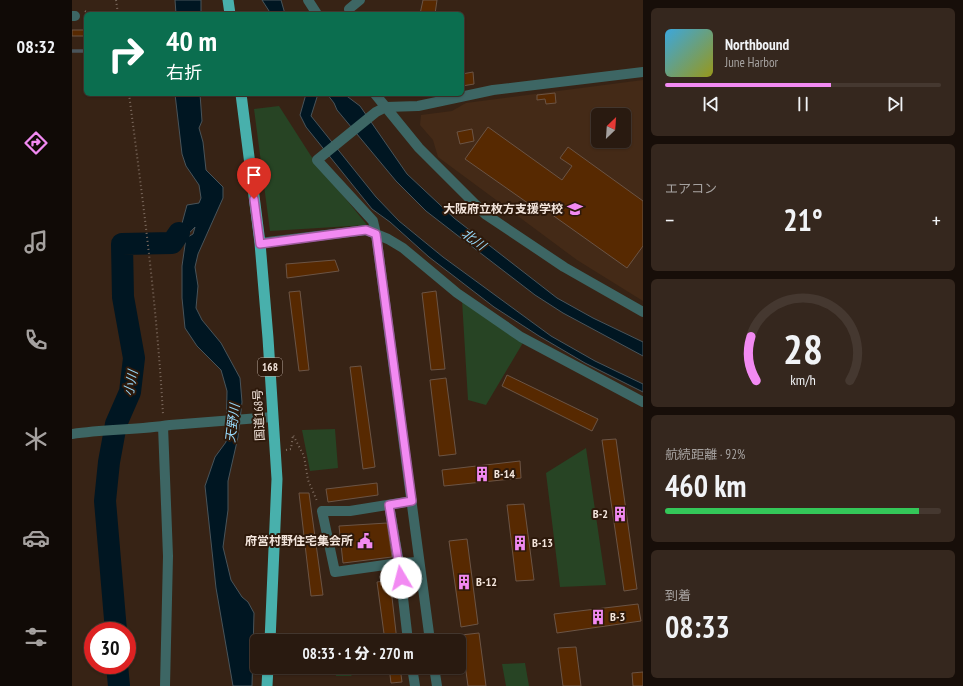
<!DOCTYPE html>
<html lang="ja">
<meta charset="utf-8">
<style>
:root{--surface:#291a10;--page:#35271e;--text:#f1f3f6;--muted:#a5a19f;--line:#453830;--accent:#f28af2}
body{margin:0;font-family:"PT Sans Narrow","Noto Sans JP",sans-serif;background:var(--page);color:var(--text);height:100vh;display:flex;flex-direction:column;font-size:15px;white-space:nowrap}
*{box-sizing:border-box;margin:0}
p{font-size:13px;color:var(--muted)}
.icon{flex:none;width:22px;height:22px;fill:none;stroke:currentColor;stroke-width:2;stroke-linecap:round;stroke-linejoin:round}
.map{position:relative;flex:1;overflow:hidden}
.panel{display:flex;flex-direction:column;gap:8px;padding:8px;background:#170e09;width:320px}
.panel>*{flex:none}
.guide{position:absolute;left:12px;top:12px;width:380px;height:84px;border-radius:6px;box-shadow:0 1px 3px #0004,0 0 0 1px var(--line);background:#0b6e4f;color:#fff;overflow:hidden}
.needle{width:26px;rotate:25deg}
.fabs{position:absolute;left:519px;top:108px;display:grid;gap:8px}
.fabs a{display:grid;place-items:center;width:40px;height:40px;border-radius:6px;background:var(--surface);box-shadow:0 1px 3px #0004,0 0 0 1px var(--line);font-size:20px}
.speed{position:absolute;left:12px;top:622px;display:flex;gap:8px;font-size:20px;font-weight:700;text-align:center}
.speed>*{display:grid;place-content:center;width:52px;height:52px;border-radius:50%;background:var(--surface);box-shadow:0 1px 3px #0004,0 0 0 1px var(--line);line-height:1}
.speed .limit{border:6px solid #d22;background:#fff;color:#111}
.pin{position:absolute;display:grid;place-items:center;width:34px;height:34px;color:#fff;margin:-41px -17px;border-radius:50% 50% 50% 0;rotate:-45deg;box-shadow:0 0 4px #0007}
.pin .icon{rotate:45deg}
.me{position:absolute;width:44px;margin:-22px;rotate:352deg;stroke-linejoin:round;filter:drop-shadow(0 0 3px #0008)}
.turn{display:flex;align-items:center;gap:14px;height:84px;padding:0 16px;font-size:18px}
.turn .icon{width:52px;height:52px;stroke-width:2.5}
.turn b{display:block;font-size:28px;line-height:34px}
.big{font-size:30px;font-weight:800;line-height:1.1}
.panel .widget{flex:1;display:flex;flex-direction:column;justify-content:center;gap:6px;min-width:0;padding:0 14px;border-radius:6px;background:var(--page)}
.panel .dial{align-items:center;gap:0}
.dial svg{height:104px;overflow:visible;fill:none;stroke:var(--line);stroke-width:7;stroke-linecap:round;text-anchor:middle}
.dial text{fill:var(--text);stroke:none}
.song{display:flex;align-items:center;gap:12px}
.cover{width:48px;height:48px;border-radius:6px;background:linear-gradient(135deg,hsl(200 70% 55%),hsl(60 70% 35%))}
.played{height:4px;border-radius:2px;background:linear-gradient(90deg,var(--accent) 60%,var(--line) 60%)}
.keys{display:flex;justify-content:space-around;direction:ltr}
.heat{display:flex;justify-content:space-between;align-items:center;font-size:22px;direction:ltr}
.charge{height:6px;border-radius:3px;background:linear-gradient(90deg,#34c759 92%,var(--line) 0)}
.trip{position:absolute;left:178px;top:634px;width:216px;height:40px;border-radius:6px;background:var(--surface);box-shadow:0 1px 3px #0004,0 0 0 1px var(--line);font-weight:800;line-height:40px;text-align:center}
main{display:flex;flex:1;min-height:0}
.tabs{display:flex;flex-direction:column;width:72px;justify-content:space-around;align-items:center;background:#100a06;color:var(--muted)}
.tabs .icon{width:28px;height:28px}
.tabs .on{color:var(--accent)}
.tabs b{font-size:18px;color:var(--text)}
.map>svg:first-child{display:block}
</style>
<main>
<nav class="tabs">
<b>08:32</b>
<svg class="icon on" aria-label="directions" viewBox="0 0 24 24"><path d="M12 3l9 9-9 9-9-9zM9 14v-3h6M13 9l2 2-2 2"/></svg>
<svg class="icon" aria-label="music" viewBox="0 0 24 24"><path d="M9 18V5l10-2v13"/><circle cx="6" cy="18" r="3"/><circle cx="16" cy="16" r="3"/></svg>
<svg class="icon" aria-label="phone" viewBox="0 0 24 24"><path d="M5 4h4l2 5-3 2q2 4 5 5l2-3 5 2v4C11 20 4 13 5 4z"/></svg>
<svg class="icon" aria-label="climate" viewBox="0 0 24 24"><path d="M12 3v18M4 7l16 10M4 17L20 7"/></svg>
<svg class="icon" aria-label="car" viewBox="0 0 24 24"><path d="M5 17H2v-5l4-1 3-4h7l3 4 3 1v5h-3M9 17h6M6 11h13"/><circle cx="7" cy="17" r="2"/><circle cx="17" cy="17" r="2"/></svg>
<svg class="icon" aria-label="filters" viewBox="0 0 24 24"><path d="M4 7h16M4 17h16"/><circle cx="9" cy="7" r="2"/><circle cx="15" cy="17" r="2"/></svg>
</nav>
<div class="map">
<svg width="571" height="686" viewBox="0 0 571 686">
<rect width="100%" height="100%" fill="#372315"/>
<path fill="#442a17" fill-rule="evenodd" d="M571,80V301L505,260L366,157L361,140L348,125L349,115L380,111L394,103ZM526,115H552V141H526Z"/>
<path fill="#274424" d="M207,106L239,156L295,225L198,231L182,109Z
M390,300L452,341L414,405L396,400Z
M263,429L266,468L238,471L230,430Z
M514,448L534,585L488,587L474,473Z
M453,663L457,686H434L430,664Z
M263,667H287L279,676H264Z"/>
<path fill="#001622" stroke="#49545a" d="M103,0H129V14H104Z
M190,0H209L213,14H199Z
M103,94H128L130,121L127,128L131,142L134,170L151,187V198L126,254L123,267L126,286L124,308L130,320L149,343L168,378L170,402L166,437L156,481V510L151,547L159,580L170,597L176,602L182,613L180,686H161L144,588L133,486L143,457L154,442L155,391L149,370L125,346L113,328L110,298V266L114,238L121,234L123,227L104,247H83V241L97,240L109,227L115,205L127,203L129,198L127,185L114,166L110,154Z
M234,94H246L239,116L304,197L327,221L371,257L479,336L523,361L571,384V392L513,363L467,336L422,307L357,257L318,222L300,209L234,127L228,115Z
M255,94H272L288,106L335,174L382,218L485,298L521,318L571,342V356L491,313L463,295L385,235L354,211L324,181L265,110L262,103Z"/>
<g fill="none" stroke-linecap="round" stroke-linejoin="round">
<path stroke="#49545a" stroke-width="3.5" d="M0,51H14"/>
<path stroke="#001622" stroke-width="22" d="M44,631L33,501L37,462L44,424L58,392L62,358L51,297L50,244L100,243L107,233
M45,665L47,686"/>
</g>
<path fill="#572901" stroke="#6b5445" d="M351,0H365L363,14H348Z
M0,30H14V36H0Z
M401,72L402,84L390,86V74Z
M483,93L484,103L474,104L473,99L465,100V95Z
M416,127L490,180L500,166L488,158L496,147L571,201V246L555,268L479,214L484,208L478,203L470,213L393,159Z
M400,129L402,141L388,144L385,132Z
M263,260L267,271L215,278L214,264Z
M228,291L237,370L227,371L217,292Z
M364,291L373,369L359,370L350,293Z
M289,366L303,467L291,469L278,367Z
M435,375L526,419L520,431L430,386Z
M374,378L384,454L367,456L358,380Z
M544,439L565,589L552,591L530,440Z
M448,461L449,478L372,486L370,470Z
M305,483L306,495L256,502L254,489Z
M227,493H237L251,595L239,596Z
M452,504L462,580L444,581L435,505Z
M315,523L320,557L271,563L267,526Z
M395,539L406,624L389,627L377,541Z
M318,580L325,641H313L305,582Z
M566,604L569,621L485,633L482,614Z
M407,633L414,686H396L389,635Z
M504,647L509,686H491L486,648Z
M317,667H328L330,682L319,683Z
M571,672V686H561L560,673Z"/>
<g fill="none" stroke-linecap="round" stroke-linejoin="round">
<path stroke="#7d6b5f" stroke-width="2" stroke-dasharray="1 3" stroke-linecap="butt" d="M44,0L46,14
M13,11L17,14
M57,94C71,201 85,307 91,415
M214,450L219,449L221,435L232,456L236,480L245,501"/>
<path stroke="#3d6664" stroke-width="10" d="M236,0L245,14
M278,14L277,9L288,0
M0,16H3
M303,94L347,148L413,214L492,267L571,312
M304,234L301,221L245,160L304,112L314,107L346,106L421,90L571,72
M188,243L294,230L316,239L331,248L385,293L449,337L571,402
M91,426L96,556L93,686
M0,434C33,429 66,430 98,425L200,417
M317,505L327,563L263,572L250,511H278L340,501
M336,641L327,563L347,562
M340,667L343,686"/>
<path stroke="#3d6664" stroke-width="10" d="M304,234L358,641
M362,667L365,686"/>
<path stroke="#48b0ac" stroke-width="11" d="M156,0L158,14
M169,94L188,243L196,338L205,479L198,641
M195,686L196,667"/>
</g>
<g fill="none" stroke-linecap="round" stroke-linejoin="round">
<defs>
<path id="route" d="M182,199L188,244L278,232L294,230L304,234L340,501L317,505L329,578"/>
</defs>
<use href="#route" stroke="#9d5a9d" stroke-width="10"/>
<use href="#route" stroke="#f28af2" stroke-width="7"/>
</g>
<defs>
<symbol id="school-bare" viewBox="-9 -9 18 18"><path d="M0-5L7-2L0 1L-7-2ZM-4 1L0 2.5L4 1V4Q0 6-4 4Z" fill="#f28af2" stroke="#2d190b" stroke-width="2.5" paint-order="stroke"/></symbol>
<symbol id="building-bare" viewBox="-9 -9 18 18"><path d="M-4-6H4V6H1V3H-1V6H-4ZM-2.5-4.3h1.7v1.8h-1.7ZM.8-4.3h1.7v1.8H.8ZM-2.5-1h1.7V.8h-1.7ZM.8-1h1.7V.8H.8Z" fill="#f28af2" stroke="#2d190b" stroke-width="2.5" paint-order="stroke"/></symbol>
<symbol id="civic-bare" viewBox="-9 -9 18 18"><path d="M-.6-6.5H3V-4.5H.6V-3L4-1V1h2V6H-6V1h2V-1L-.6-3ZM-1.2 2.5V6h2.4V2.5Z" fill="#f28af2" stroke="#2d190b" stroke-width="2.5" paint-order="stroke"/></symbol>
</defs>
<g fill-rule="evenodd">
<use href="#school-bare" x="492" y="198" width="22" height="22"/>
<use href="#building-bare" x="399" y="463" width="22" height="22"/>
<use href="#building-bare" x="537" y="503" width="22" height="22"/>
<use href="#civic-bare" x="282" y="530" width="22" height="22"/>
<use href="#building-bare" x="437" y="532" width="22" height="22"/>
<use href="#building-bare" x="381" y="571" width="22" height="22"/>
<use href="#building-bare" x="515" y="606" width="22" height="22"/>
</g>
<g text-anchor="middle" stroke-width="4" stroke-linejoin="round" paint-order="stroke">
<rect fill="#2d190b" stroke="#b8a89d" stroke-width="1" x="186" y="358" width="24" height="18" rx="3"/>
<g font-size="11" font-weight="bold" fill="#f3e5dc">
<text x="198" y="371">168</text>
</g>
<g font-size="12" font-weight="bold" fill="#f3e5dc" stroke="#2d190b" text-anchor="start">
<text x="491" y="213" text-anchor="end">大阪府立枚方支援学校</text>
<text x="422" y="478">B-14</text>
<text x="536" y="518" text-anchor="end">B-2</text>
<text x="281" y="545" text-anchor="end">府営村野住宅集会所</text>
<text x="460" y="547">B-13</text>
<text x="404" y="586">B-12</text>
<text x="538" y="621">B-3</text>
</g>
<g font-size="12" fill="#f3e5dc" stroke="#2d190b">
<text transform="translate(187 415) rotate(-93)" y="4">国道168号</text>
</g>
<g font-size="13" font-style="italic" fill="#96d6f7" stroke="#2d190b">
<text transform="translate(402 239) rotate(37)" y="5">北川</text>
<text transform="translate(58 383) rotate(-79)" y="5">小川</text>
<text transform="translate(160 423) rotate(-83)" y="5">天野川</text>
</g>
</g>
</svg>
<div class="fabs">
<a><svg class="needle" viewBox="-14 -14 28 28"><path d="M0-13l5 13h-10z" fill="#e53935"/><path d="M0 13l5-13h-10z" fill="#a5a19f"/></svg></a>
</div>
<div class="speed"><div class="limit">30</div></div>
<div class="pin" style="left:182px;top:199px;background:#d93025"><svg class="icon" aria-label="arrive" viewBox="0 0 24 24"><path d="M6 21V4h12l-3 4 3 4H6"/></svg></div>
<svg class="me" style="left:329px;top:578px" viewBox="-20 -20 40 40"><circle r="19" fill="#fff"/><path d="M0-13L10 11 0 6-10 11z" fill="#f28af2"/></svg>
<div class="trip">08:33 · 1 分 · 270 m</div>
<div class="guide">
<div class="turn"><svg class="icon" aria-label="right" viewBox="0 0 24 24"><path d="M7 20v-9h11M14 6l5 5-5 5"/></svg><div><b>40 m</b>右折</div></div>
</div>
</div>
<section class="panel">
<div class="widget">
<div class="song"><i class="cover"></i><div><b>Northbound</b><p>June Harbor</p></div></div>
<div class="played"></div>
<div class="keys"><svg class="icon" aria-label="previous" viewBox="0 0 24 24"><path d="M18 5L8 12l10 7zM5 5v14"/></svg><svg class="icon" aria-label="pause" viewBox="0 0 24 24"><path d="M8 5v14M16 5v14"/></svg><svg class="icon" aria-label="next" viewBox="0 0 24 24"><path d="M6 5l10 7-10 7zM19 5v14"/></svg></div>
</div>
<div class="widget"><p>エアコン</p>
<div class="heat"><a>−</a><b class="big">21°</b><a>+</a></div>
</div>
<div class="widget dial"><svg viewBox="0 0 100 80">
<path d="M14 69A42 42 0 1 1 86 69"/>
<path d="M14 69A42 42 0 0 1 10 35" stroke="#f28af2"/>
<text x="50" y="56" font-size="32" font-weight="700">28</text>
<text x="50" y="72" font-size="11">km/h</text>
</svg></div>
<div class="widget"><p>航続距離 · 92%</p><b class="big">460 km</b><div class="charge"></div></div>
<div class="widget"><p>到着</p><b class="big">08:33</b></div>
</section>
</main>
